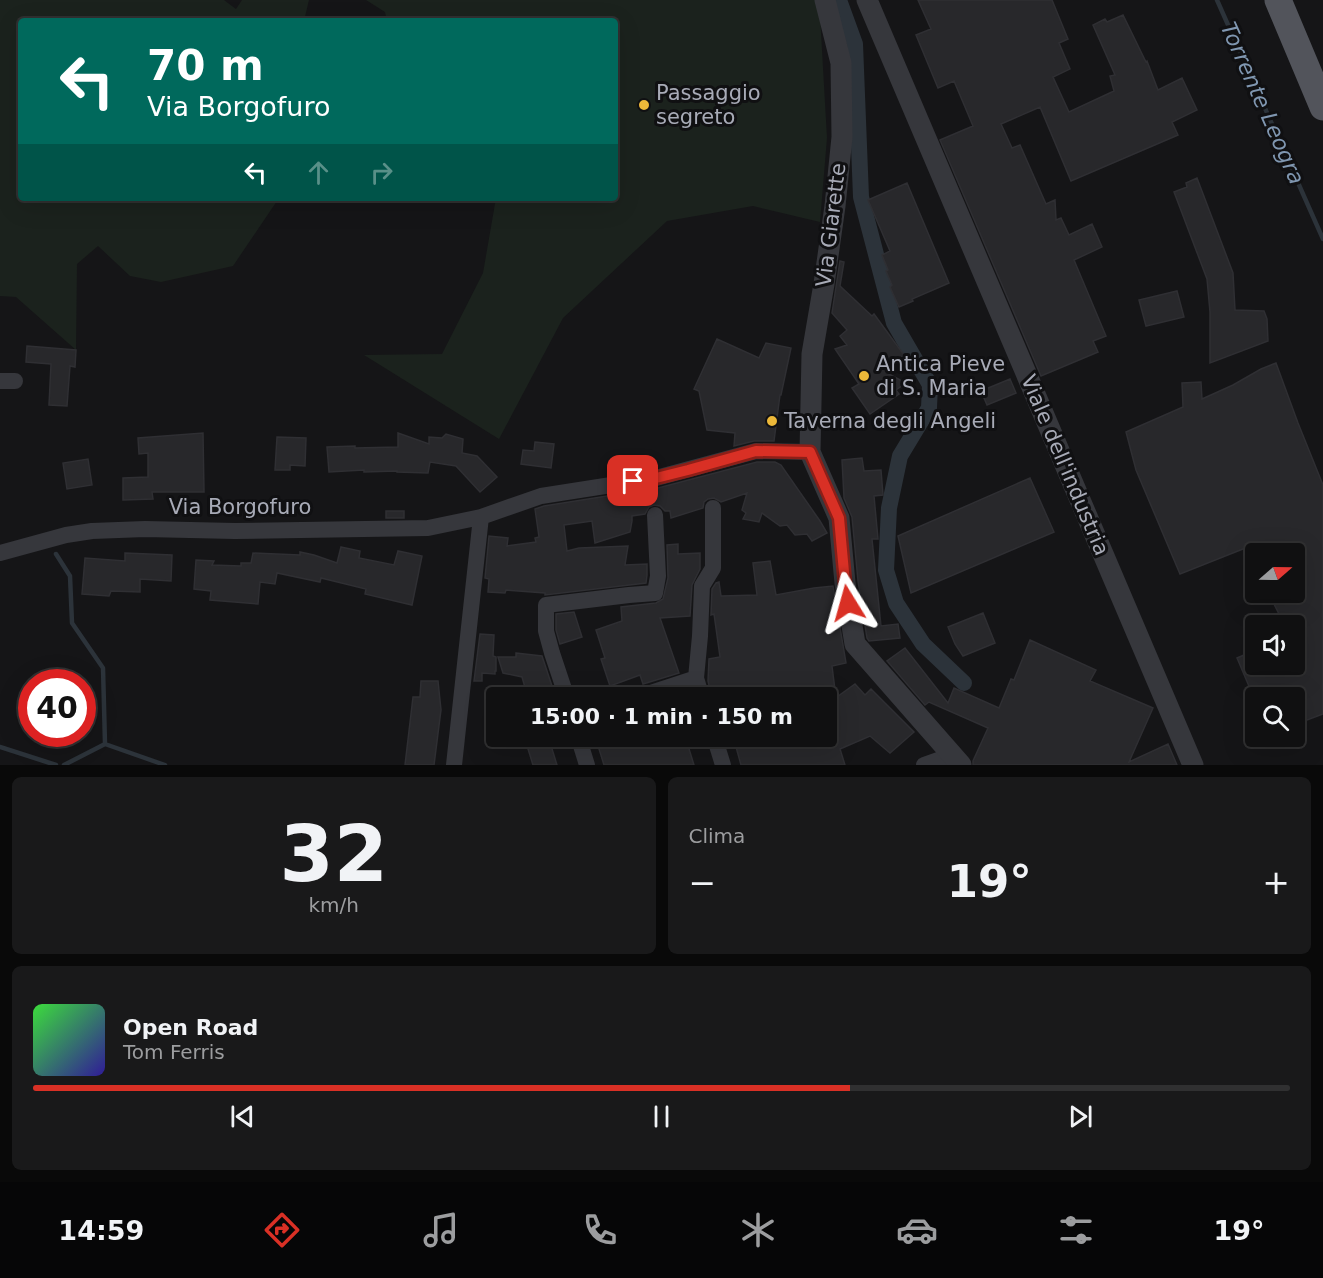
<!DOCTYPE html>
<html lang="it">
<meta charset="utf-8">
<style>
:root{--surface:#101011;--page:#19191a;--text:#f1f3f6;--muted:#9c9d9f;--line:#303031;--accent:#d93025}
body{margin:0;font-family:"DejaVu Sans",sans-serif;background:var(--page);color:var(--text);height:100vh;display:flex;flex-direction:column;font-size:22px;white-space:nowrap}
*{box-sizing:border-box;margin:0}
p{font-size:20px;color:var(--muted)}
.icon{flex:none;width:33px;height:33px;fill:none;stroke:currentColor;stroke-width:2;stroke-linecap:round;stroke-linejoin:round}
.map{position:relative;height:765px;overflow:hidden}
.drawer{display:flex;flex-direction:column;gap:12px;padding:12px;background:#090909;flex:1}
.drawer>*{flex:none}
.top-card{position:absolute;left:18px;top:18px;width:600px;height:183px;border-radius:6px;box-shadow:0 6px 24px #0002,0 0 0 2px var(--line);background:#00695c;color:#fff;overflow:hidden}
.needle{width:39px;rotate:70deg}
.buttons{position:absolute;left:1245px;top:543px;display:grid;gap:12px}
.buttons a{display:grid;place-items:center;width:60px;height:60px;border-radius:6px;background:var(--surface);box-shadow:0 6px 24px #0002,0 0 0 2px var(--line);font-size:30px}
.speed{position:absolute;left:18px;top:669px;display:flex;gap:12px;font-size:30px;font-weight:700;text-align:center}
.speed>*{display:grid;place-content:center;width:78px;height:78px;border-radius:50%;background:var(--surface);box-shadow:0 6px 24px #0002,0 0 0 2px var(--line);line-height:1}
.speed .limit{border:9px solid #d22;background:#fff;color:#111}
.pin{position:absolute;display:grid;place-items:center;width:51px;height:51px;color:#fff;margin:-26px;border-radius:12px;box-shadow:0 3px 9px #0006}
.me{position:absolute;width:66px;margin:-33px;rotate:352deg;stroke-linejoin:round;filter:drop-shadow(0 0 4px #0008)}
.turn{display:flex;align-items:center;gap:21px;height:126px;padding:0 30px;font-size:27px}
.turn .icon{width:78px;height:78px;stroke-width:2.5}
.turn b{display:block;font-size:42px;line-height:51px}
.lanes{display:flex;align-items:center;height:57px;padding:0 30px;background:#0003;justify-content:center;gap:30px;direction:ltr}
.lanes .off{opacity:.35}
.big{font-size:45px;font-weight:700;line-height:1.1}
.drawer .tile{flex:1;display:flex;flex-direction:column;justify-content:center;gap:9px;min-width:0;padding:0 21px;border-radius:9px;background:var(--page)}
.drawer .dial{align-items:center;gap:0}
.dial b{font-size:78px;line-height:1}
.song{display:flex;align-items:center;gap:18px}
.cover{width:72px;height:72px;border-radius:9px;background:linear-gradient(135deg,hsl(120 70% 55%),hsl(250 70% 35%))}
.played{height:6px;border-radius:3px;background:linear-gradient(90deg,var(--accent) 65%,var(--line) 65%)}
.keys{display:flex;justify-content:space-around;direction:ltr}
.heat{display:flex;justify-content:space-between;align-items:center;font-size:33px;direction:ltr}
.drawer .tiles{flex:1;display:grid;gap:12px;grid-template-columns:1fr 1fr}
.tile:last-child{grid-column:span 2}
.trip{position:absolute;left:486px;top:687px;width:351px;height:60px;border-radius:6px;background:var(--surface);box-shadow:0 6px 24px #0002,0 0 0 2px var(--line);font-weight:700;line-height:60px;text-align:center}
.menu{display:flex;height:96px;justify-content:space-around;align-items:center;background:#060607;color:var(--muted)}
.menu .icon{width:42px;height:42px}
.menu .current{color:var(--accent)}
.menu b{font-size:27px;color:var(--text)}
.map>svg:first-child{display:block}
</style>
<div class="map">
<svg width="1323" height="765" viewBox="0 0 1323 765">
<rect width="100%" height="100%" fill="#151517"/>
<path fill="#1b221d" d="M0,0H224L236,9L242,0H309L304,21H21V198H279L233,266L161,282L130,276L98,246L77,264L76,350L16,297L0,296Z
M366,0H815L820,15L827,138L820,222L753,206L667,221L563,318L499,439L364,355L442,354L483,273L496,198H615V21H387L385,12Z"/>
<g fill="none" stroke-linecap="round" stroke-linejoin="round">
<path stroke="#2c333a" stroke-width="4.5" d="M1217,0L1323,239
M56,554L70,576L72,623L103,668L105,744
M0,747L56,765
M64,765L105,744L165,765"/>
<path stroke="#2c333a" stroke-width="16" d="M839,0L855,44L861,197L894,323L930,385L929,408L900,456L889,508L886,570L896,603L923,644L964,683"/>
</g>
<path fill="#28282b" stroke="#2f2f33" stroke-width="1.5" d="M918,0H1052L1068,39L1059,43L1070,69L1053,77L1069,112L1114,91L1110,76L1115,75L1093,25L1105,19L1107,22L1123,15L1146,62L1147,61L1158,90L1182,78L1197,110L1172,122L1178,135L1071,181L1040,107L1001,124L1012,148L1020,145L1046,204L1055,200L1056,220L1061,218L1069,235L1092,224L1102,247L1074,260L1106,336L1093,341L1098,352L1041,376L940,140L973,126L954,81L938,88L916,35L931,29Z
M1197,178L1233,273L1235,310L1264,311L1267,319L1268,341L1210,363V312L1207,279L1174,192L1187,187L1186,183Z
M907,183L949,283L912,299L913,301L899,307L890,287L892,285L886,271L888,270L882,255L890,251L868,200Z
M840,261L844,262L840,286L872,316L874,314L904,355L887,373L906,383L896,390L899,394L870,414L852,388L859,384L835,349L847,345L840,336L847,330L832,313Z
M1177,291L1184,317L1146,326L1139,300Z
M717,339L759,358L766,343L791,348L781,395H780L774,441H754L734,446L735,433L707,430L699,391L694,389Z
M27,346L76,350L75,367L70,366L67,406L49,405L51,364L26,362Z
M1276,363L1298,423L1323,485V714L1294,725V698H1254L1237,658L1256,650V664H1294V626H1285L1268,592H1294V554H1252L1248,547L1180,574L1136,470L1126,432L1183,407L1182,383L1201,382L1202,399L1233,385L1261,369Z
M1010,379L1016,393L987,405L981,391Z
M203,433L204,492H152L153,499L123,500V478L148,477V453L139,454L138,438Z
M398,433L429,444V437L442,438L446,434L463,439L462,453L477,456L497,477L480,492L456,466L430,462L428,473L397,472V471L364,472V470L329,472L327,447L355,446V448L398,447Z
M277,437L306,438L305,466L290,465V470H275Z
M535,442L554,444L551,468L521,464L523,450L534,451Z
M862,458L864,471L881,470L883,495L874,496L878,539H872L881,626L898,624L900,638L869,641L867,638L858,581L852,517L844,498L842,460Z
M88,459L92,485L67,489L63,463Z
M757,462H775L781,465L820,521L827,533L812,541L807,534L795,535L787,525L780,526L762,513L759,522L743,519L746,513L742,510L747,493L721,502L714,498L708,499L704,502L703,508L671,518L670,511H665L660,506L654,505L649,507L645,514L632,516V521L630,532L595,543L592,521L564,525L567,551L579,548L628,546L625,565L647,564V575L646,583L545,595V593L506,590L505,593L488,592L489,579L485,578L489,536L508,538L507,546L536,542L535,538L539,537L535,509L544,506L658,488Z
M1030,478L1054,532L911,593L898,536Z
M386,511H404V518H386Z
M678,544V554L700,553V569L692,585L690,616L660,618L679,673L643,684L640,675L610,686L601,659L605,658L596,630L622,621L621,607L656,603L663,599L668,578L667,545Z
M341,547L360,551L359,558L394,565L398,551L422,556L412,605L365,594L366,589L321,578L320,582L277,573L275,584L260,582L258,604L210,600L211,591L194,589L196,560L214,561L212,565L241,566V563H251L253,553L300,555V552L314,555L337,563Z
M125,553L172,555L171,581L140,579V592L111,591L109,596L82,594L85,558L125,561Z
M770,561L776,595L814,588L833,586L846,663L832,666L836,698H799L798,694L776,698H712L708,681L709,659L720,657L714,614L711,615L712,589L716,583L719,582L721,596L757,595L753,563Z
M574,612L582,637L560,644L556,630V614Z
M983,613L995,643L963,656L955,644L948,627Z
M480,634L494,635L493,656L496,657V671H495V674L482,673V681H474Z
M1030,640L1096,670L1090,681L1153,708L1129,762L1168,744L1177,765H973V761L988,728L929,702L925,705L887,661L905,648L948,703L954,688L999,708L1011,679L1014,680Z
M516,653L542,656L556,698H528L522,677L503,673L498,657H516Z
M421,681H438L441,710L434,765H405L413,697H420Z
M855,684L865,695L871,689L914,732L890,753L870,736L840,749L845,765H741L733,736H762L763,741L802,736H826V705Z
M524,736H548L557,765H533Z
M595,736H642L643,741L658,736H685L694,765H604Z"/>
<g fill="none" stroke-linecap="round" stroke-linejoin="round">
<path stroke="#36373c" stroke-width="16" d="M0,381H15
M0,553L66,535L92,531L145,529L235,531L428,528L481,517L541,496L656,478L756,451L810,452
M567,698L552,653L546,631V605L629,595L655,593L658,576L655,515
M635,698L696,678
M702,698L696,678L700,636L702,586L713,568V508
M578,736L587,765
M714,736L723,765
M454,765L481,517
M924,765L952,755"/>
<path stroke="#36373c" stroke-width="21" d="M825,0L841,63L842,137L835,206L824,284L812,354L810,452L839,518L845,583L855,644L961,765
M867,0L1193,765"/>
<path stroke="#52545b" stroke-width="27" d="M1278,0L1323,107"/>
</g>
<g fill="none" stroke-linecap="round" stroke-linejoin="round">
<defs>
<path id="route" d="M633,481L656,478L688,470L756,451L810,452L839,518L845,583L848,603"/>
</defs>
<use href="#route" stroke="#8d1f18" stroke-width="15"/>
<use href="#route" stroke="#d93025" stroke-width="10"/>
</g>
<g fill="#ecb839" stroke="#101012" stroke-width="2">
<circle cx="644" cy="105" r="6"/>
<circle cx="864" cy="376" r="6"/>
<circle cx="772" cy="421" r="6"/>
</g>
<g text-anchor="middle" stroke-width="6" stroke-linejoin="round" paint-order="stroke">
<g font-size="21" fill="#a8abb7" stroke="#101012" text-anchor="start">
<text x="656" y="100">Passaggio<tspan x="656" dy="24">segreto</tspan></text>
<text x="876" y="371">Antica Pieve<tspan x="876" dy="24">di S. Maria</tspan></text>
<text x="784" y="428">Taverna degli Angeli</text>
</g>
<g font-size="21" fill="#a8abb7" stroke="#101012">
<text transform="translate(831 225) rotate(-83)" y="7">Via Giarette</text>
<text transform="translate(1065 465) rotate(67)" y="7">Viale dell'industria</text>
<text x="240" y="514">Via Borgofuro</text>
</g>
<g font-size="22" font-style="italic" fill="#8097b1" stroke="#101012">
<text transform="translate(1263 103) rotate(66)" y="8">Torrente Leogra</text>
</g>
</g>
</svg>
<div class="buttons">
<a><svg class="needle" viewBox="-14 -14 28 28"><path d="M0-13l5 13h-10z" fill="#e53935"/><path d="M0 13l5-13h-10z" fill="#9c9d9f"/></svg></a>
<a><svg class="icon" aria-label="sound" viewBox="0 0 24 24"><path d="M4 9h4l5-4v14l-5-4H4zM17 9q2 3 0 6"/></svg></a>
<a><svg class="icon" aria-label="search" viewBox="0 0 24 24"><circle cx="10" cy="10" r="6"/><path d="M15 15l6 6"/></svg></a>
</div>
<div class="speed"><div class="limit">40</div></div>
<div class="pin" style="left:633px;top:481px;background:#d93025"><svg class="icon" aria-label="arrive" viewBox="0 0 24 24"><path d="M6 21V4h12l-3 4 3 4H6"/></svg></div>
<svg class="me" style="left:848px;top:603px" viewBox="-20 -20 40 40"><path d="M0-17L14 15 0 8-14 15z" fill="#d93025" stroke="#fff" stroke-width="4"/></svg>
<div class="trip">15:00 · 1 min · 150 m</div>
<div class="top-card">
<div class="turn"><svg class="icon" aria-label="left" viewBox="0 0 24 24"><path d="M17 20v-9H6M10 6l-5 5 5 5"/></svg><div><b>70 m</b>Via Borgofuro</div></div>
<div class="lanes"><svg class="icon" aria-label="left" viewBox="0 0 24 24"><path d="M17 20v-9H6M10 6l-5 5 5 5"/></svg><svg class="icon off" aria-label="ahead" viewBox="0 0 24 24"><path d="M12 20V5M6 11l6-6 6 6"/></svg><svg class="icon off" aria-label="right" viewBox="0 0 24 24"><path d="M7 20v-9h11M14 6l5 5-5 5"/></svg></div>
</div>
</div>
<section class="drawer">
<div class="tiles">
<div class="tile dial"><b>32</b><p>km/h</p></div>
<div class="tile"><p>Clima</p>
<div class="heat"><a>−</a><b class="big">19°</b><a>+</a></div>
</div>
<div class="tile">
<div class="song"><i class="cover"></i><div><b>Open Road</b><p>Tom Ferris</p></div></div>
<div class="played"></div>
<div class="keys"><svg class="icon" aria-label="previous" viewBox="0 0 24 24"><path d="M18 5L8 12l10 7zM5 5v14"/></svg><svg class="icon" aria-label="pause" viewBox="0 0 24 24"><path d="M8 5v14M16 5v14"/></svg><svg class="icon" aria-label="next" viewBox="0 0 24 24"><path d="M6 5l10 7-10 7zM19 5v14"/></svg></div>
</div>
</div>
</section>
<nav class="menu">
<b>14:59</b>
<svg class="icon current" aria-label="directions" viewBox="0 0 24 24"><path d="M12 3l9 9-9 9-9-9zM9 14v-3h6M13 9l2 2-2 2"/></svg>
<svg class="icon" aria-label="music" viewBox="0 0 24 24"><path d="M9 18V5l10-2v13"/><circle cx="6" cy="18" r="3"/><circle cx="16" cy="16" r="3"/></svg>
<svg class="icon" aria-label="phone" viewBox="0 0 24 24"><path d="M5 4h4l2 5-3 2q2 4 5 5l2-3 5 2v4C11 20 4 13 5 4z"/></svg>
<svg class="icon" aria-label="climate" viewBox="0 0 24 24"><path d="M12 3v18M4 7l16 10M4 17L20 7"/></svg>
<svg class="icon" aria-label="car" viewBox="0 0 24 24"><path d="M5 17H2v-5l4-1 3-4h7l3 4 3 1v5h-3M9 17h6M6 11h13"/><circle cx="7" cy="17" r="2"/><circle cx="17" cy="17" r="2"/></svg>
<svg class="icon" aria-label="filters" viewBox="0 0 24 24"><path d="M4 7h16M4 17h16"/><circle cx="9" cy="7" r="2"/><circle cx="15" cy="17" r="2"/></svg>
<b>19°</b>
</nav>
